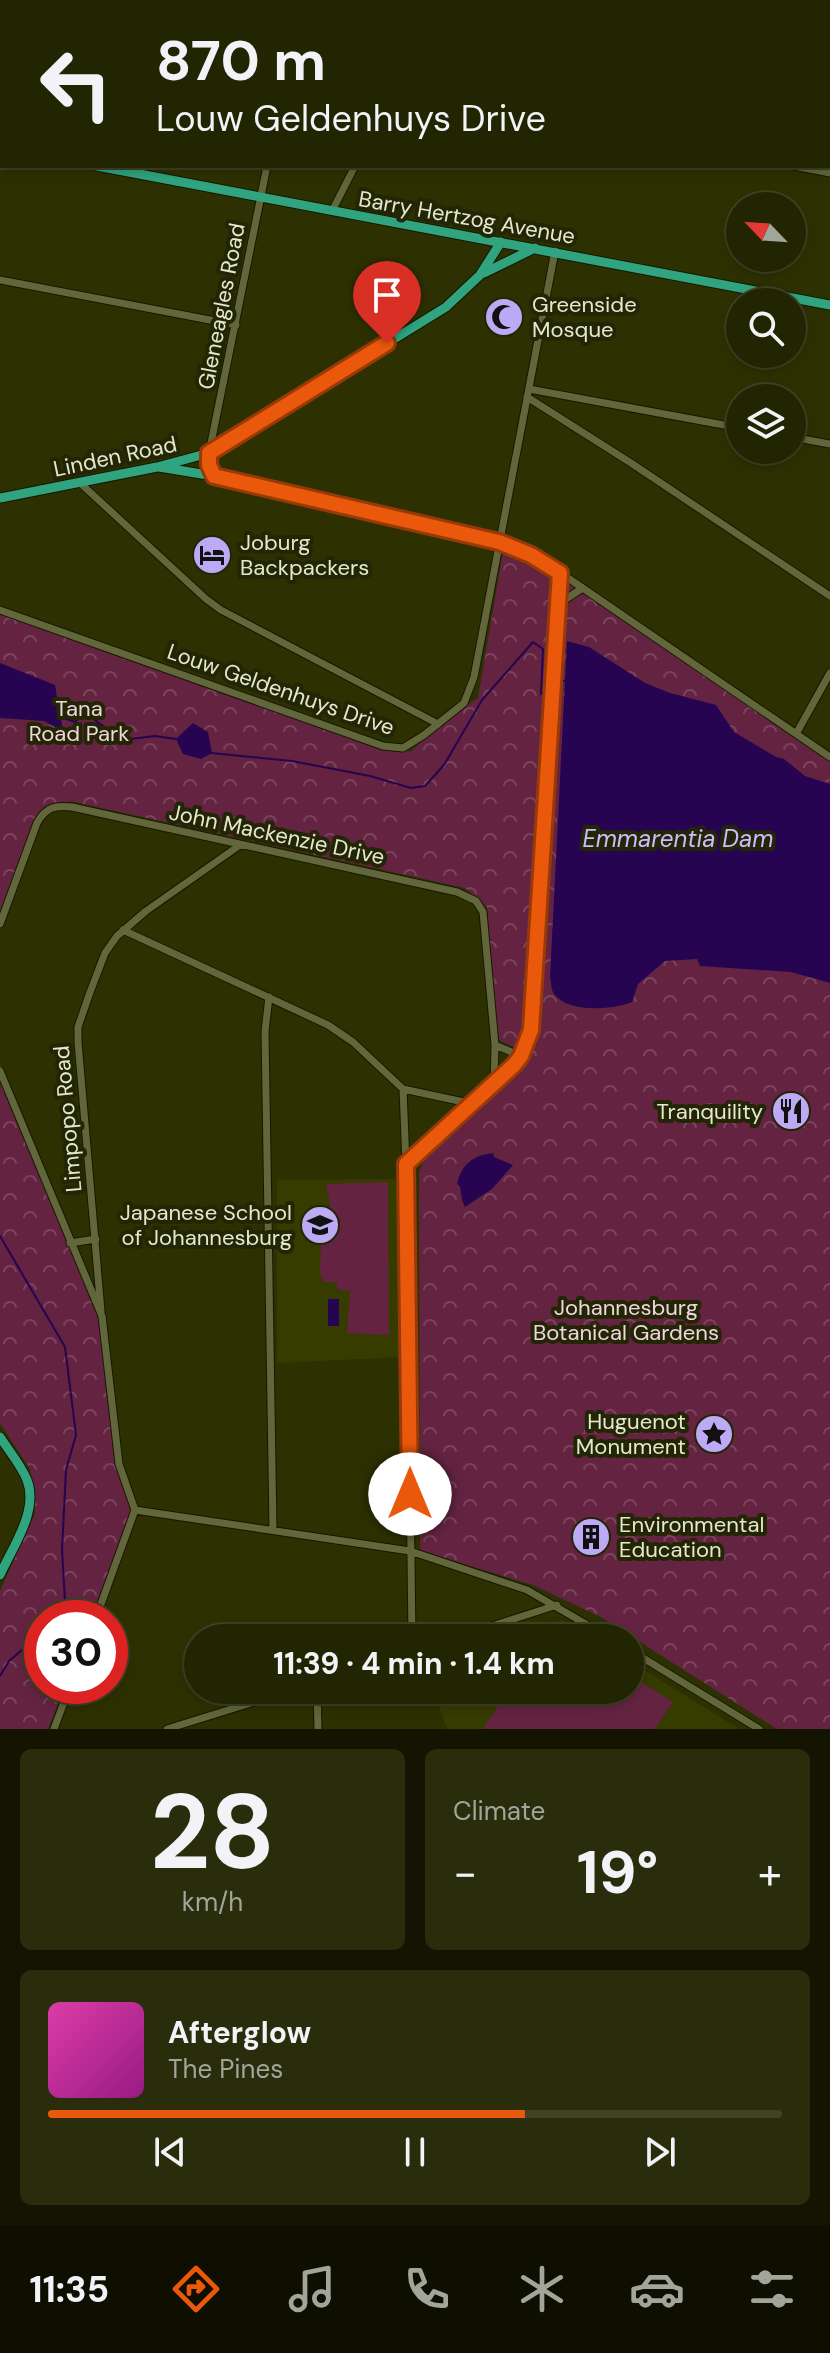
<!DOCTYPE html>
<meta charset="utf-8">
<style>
:root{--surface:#222502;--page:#2a2d0c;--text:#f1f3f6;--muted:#a2a599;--line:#3f4224;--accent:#ea580c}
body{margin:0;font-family:"DM Sans",sans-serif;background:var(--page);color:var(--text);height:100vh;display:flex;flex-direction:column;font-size:30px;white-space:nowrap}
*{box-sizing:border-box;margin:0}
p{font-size:26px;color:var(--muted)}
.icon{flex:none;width:44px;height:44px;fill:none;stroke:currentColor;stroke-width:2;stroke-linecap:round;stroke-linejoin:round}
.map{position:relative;height:1729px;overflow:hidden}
.side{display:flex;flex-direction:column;gap:20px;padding:20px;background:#131401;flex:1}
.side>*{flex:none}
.guide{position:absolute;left:0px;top:0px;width:830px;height:168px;box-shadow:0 4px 12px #0003,0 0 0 2px var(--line);background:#222502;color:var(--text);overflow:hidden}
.needle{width:52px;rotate:295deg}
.fabs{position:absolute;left:726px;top:192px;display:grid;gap:16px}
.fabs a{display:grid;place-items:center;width:80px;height:80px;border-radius:50%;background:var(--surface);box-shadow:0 4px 12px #0003,0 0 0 2px var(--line);font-size:40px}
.speed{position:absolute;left:24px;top:1600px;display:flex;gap:16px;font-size:40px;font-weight:700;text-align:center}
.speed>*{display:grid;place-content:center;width:104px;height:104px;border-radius:50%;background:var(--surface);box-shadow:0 4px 12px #0003,0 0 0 2px var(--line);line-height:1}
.speed .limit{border:12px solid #d22;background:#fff;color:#111}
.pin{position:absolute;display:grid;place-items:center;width:68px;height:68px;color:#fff;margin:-82px -34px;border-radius:50% 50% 50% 0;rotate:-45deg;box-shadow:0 0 8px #0007}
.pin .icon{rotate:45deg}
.me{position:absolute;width:88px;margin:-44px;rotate:0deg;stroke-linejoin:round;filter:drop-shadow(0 0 6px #0008)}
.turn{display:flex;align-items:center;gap:28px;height:168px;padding:0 24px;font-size:36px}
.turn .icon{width:104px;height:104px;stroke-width:2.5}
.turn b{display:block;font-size:56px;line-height:68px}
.big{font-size:60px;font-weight:700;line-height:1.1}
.side .card{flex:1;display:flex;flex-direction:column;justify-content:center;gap:12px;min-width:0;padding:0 28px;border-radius:12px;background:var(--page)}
.side .dial{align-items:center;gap:0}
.dial b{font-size:104px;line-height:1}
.song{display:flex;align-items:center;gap:24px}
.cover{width:96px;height:96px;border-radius:12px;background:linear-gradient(135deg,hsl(320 70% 55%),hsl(310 70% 35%))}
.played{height:8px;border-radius:4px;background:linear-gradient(90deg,var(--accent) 65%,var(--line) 65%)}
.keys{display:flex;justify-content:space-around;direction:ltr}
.heat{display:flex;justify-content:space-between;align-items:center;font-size:44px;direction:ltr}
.side .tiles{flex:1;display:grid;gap:20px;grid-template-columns:1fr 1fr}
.card:last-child{grid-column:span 2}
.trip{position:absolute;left:184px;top:1624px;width:460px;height:80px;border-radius:40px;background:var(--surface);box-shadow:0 4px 12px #0003,0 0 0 2px var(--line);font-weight:700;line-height:80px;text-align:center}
.dock{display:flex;height:128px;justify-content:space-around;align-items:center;background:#0e0f01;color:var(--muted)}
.dock .icon{width:56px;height:56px}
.dock .active{color:var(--accent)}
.dock b{font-size:36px;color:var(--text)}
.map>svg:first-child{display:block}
</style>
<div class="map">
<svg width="830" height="1729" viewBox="0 0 830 1729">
<defs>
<pattern id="forest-crowns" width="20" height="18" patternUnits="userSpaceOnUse" patternTransform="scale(2)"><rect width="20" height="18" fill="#642441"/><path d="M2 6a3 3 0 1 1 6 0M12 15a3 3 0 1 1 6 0" fill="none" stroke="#7a445b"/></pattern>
</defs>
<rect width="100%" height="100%" fill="#2d3102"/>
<path fill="#363b00" d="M398,1179L403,1357L277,1363V1180Z
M563,1620L593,1638H508Z
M630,1661L739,1729H447L433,1690H630Z"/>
<path fill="url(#forest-crowns)" d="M504,546L557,575L528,1024L519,1050L497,1039L487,907L465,888L70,801L44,816L0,931V608L410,752L441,724L478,698Z
M565,580L830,755V1729H777L599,1616L533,1585L420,1551L419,1172L428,1151L479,1107L537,1044Z
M0,1064L104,1314L114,1452L133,1510L91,1618H42V1686H65L48,1729H0V1591L35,1514L30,1469L0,1423Z"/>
<path fill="#642441" d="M388,1182L389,1335L347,1333L350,1292L354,1291L338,1290L336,1282H323L320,1273L321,1235L327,1234L326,1215L331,1210L326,1184Z
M630,1675L673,1702L655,1729H483L508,1690H630Z"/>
<path fill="#260451" d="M567,641L589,647L645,683L670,693L716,705L734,732L776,757L784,759L805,776L830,784V983L791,972L700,966L697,959L665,961L638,984L632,1002C613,1010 562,1014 552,990C551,986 551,982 550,977Z
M0,663L55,685L63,731L44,721L0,718Z
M193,723L208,732L212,753L201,759L183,754L176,739Z
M493,1153L494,1157L513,1165L492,1189L465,1207L462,1200L460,1186L457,1184C461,1165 473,1155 493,1153Z
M328,1299H339V1326H328Z"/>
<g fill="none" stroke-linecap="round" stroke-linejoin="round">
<path stroke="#260451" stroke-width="2" d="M555,686L567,679
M61,717L75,722L84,712L122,740L155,736L176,739
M211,753L292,761L370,776L411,788L425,786L444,765L482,700L533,642L543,649L541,694L549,689
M0,1236L65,1347L76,1435L66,1470L62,1550L66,1618
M0,1676L9,1661L42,1633"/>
<defs>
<path id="minor" d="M27,2V0
M162,2V0
M301,2L302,0
M547,2L556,0
M730,2V0
M828,143L830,132
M267,166L208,458L209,468L214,476L499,542L549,565L830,757
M794,166L830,173
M332,211L355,166
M0,280L236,325
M529,389L740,428
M527,397L631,463L830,596
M792,437L830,444
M79,482L206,599L221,610L438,724
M560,603L581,589
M0,610L383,746L403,748L424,735L464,703L474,677L555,251
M796,734L830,673
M0,924L37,823C46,807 55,805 72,807L457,892L476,901L483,912L495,1045L521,1056
M123,930L328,1025L353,1042L403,1089L473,1104
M269,997L265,1031L273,1529
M0,1071L102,1316L119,1464L135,1510L96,1618
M494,1085L495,1045
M403,1089L406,1164
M70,1243L96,1239
M101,1311L78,1042V1027L89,995L105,953L117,936L146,911L240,845
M135,1510L410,1551L527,1590L610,1638
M412,1638L406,1164L514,1065L521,1056L531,1030L560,573
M455,1638L557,1605
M630,1650L759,1729
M317,1690L318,1729
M54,1729L70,1686
M167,1729L293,1690"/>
<path id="major" d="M0,148H2
M97,166L830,305
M484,273L535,248
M159,467L214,476
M0,498L157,467L209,453L446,307L480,275L501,242
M0,1437C9,1451 21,1465 27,1480C39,1511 12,1548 0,1575"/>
</defs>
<use href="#minor" stroke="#151800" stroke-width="9"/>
<use href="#major" stroke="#151800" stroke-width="11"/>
<use href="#minor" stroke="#61673a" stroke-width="7"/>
<use href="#major" stroke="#30a47e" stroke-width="9"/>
</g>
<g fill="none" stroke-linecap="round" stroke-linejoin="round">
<defs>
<path id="route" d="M387,343L209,453V465L214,476L499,542L531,555L560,573L531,1030L521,1056L514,1065L406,1164L410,1494"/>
</defs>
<use href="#route" stroke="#983908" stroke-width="20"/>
<use href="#route" stroke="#ea580c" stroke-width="14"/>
</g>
<defs>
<symbol id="mosque-disc" viewBox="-11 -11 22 22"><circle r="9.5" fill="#bcaaf5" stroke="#232605"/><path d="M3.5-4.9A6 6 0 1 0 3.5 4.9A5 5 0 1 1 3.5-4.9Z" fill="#111"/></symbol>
<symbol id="hotel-disc" viewBox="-11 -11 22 22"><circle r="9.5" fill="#bcaaf5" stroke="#232605"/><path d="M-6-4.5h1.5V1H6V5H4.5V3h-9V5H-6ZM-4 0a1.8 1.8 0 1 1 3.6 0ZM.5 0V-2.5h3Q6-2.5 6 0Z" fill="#111"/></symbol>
<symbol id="restaurant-disc" viewBox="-11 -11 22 22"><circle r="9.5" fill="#bcaaf5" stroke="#232605"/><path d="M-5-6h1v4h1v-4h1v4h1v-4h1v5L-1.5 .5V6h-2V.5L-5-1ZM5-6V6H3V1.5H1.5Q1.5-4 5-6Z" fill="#111"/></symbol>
<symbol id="school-disc" viewBox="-11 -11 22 22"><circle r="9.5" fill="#bcaaf5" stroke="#232605"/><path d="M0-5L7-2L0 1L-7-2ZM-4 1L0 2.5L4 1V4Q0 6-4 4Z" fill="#111"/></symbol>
<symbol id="sight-disc" viewBox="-11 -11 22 22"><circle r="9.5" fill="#bcaaf5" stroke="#232605"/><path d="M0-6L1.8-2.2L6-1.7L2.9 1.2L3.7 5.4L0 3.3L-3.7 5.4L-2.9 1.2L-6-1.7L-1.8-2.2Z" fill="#111"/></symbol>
<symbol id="building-disc" viewBox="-11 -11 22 22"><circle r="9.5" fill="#bcaaf5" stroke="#232605"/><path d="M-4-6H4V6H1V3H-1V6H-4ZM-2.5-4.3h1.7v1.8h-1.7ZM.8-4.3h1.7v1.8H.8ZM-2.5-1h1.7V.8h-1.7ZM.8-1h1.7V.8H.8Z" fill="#111"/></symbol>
</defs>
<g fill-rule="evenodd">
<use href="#mosque-disc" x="482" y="295" width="44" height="44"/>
<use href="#hotel-disc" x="190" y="533" width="44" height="44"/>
<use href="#restaurant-disc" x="769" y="1089" width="44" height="44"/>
<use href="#school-disc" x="298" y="1203" width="44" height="44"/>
<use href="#sight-disc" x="692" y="1412" width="44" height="44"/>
<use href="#building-disc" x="569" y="1515" width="44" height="44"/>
</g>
<g text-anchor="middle" stroke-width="8" stroke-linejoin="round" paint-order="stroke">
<g font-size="22" fill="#e4e8cf" stroke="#232605">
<text transform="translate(467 217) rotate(10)" y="8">Barry Hertzog Avenue</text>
<text transform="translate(221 306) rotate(-79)" y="8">Gleneagles Road</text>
<text transform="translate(115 456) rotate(-12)" y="8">Linden Road</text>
<text transform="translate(281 689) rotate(19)" y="8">Louw Geldenhuys Drive</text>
<text transform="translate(277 834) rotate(12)" y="8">John Mackenzie Drive</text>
<text transform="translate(67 1119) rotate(-95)" y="8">Limpopo Road</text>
</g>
<g font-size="22" fill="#e4e8cf" stroke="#232605" text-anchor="start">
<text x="532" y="312">Greenside<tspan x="532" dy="25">Mosque</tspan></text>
<text x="240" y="550">Joburg<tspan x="240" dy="25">Backpackers</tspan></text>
<text x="763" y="1119" text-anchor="end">Tranquility</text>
<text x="292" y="1220" text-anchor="end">Japanese School<tspan x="292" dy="25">of Johannesburg</tspan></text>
<text x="686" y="1429" text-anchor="end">Huguenot<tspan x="686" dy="25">Monument</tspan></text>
<text x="619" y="1532">Environmental<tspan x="619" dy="25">Education</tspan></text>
</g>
<g font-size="22" fill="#efd5de" stroke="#232605">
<text x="79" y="716">Tana<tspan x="79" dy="25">Road Park</tspan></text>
<text x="626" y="1315">Johannesburg<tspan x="626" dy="25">Botanical Gardens</tspan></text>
</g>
<g font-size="24" font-style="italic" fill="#cbbcfd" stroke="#232605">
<text x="678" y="847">Emmarentia Dam</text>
</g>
</g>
</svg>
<div class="fabs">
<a><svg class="needle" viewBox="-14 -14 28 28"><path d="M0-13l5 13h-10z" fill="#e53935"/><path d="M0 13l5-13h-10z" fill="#a2a599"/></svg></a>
<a><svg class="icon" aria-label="search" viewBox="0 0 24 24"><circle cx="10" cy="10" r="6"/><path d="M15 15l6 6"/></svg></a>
<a><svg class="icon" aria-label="layers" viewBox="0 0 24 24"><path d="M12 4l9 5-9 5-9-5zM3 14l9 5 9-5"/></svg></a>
</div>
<div class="speed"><div class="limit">30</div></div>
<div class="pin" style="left:387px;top:343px;background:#d93025"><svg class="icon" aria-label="arrive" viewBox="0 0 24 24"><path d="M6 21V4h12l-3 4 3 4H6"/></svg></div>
<svg class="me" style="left:410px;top:1494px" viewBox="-20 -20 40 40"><circle r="19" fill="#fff"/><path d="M0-13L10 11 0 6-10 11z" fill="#ea580c"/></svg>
<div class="trip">11:39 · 4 min · 1.4 km</div>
<div class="guide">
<div class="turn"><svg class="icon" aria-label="left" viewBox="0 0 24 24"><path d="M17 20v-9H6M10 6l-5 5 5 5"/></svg><div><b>870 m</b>Louw Geldenhuys Drive</div></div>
</div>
</div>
<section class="side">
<div class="tiles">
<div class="card dial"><b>28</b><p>km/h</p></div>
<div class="card"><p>Climate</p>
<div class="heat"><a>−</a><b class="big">19°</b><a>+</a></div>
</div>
<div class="card">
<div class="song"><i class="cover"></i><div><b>Afterglow</b><p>The Pines</p></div></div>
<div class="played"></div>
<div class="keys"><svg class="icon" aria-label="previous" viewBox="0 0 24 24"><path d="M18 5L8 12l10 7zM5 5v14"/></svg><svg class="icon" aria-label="pause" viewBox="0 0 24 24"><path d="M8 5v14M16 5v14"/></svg><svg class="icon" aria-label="next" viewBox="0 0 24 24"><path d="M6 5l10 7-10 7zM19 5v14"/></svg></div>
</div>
</div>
</section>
<nav class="dock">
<b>11:35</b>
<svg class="icon active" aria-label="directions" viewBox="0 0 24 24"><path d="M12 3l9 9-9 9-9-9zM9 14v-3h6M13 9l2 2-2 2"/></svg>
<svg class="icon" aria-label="music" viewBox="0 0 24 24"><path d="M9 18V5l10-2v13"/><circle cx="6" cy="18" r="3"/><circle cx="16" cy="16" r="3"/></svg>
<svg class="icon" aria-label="phone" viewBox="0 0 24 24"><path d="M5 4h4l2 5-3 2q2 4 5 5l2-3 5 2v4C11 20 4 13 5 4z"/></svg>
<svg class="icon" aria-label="climate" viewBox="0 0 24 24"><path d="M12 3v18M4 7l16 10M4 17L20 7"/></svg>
<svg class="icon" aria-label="car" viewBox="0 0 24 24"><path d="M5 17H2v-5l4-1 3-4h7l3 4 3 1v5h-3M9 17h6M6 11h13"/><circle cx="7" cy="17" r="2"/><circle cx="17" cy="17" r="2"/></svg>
<svg class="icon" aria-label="filters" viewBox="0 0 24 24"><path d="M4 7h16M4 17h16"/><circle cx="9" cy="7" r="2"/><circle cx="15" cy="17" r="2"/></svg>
</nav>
